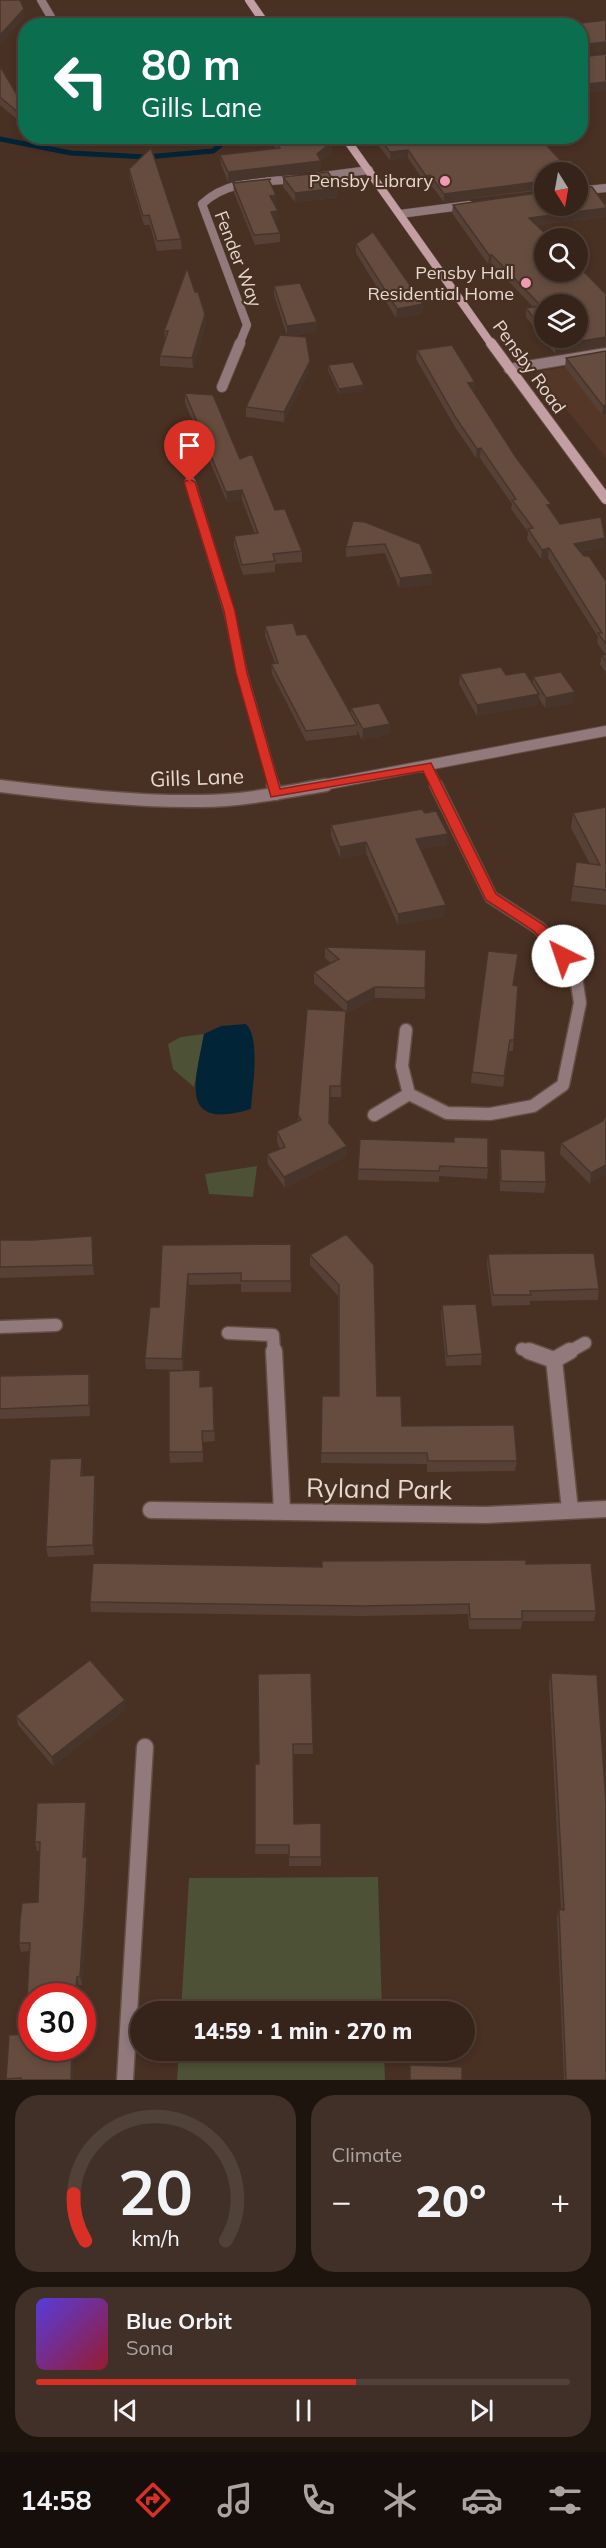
<!DOCTYPE html>
<meta charset="utf-8">
<style>
:root{--surface:#36241a;--page:#413027;--text:#f1f3f6;--muted:#aaa4a2;--line:#504139;--accent:#d93025}
body{margin:0;font-family:Mulish,sans-serif;background:var(--page);color:var(--text);height:100vh;display:flex;flex-direction:column;font-size:22px;white-space:nowrap}
*{box-sizing:border-box;margin:0}
p{font-size:20px;color:var(--muted)}
.icon{flex:none;width:33px;height:33px;fill:none;stroke:currentColor;stroke-width:2;stroke-linecap:round;stroke-linejoin:round}
.map{position:relative;height:2080px;overflow:hidden}
.details{display:flex;flex-direction:column;gap:15px;padding:15px;background:#1e140e;flex:1}
.details>*{flex:none}
.top-card{position:absolute;left:18px;top:18px;width:570px;height:126px;border-radius:24px;box-shadow:0 3px 9px #0003,0 0 0 2px var(--line);background:#0b6e4f;color:#fff;overflow:hidden}
.needle{width:39px;rotate:169deg}
.buttons{position:absolute;left:534px;top:162px;display:grid;gap:12px}
.buttons a{display:grid;place-items:center;width:54px;height:54px;border-radius:50%;background:var(--surface);box-shadow:0 3px 9px #0003,0 0 0 2px var(--line);font-size:30px}
.speed{position:absolute;left:18px;top:1983px;display:flex;gap:12px;font-size:30px;font-weight:700;text-align:center}
.speed>*{display:grid;place-content:center;width:78px;height:78px;border-radius:50%;background:var(--surface);box-shadow:0 3px 9px #0003,0 0 0 2px var(--line);line-height:1}
.speed .limit{border:9px solid #d22;background:#fff;color:#111}
.pin{position:absolute;display:grid;place-items:center;width:51px;height:51px;color:#fff;margin:-62px -26px;border-radius:50% 50% 50% 0;rotate:-45deg;box-shadow:0 0 6px #0007}
.pin .icon{rotate:45deg}
.me{position:absolute;width:66px;margin:-33px;rotate:319deg;stroke-linejoin:round;filter:drop-shadow(0 0 4px #0008)}
.turn{display:flex;align-items:center;gap:21px;height:126px;padding:0 24px;font-size:27px}
.turn .icon{width:78px;height:78px;stroke-width:2.5}
.turn b{display:block;font-size:42px;line-height:51px}
.big{font-size:45px;font-weight:800;line-height:1.1}
.details .card{flex:1;display:flex;flex-direction:column;justify-content:center;gap:9px;min-width:0;padding:0 21px;border-radius:24px;background:var(--page)}
.details .dial{align-items:center;gap:0}
.dial svg{height:156px;overflow:visible;fill:none;stroke:var(--line);stroke-width:7;stroke-linecap:round;text-anchor:middle}
.dial text{fill:var(--text);stroke:none}
.song{display:flex;align-items:center;gap:18px}
.cover{width:72px;height:72px;border-radius:9px;background:linear-gradient(135deg,hsl(250 70% 55%),hsl(350 70% 35%))}
.played{height:6px;border-radius:3px;background:linear-gradient(90deg,var(--accent) 60%,var(--line) 60%)}
.keys{display:flex;justify-content:space-around;direction:ltr}
.heat{display:flex;justify-content:space-between;align-items:center;font-size:33px;direction:ltr}
.details .tiles{flex:1;display:grid;gap:15px;grid-template-columns:1fr 1fr}
.card:last-child{grid-column:span 2}
.trip{position:absolute;left:130px;top:2001px;width:345px;height:60px;border-radius:30px;background:var(--surface);box-shadow:0 3px 9px #0003,0 0 0 2px var(--line);font-weight:800;line-height:60px;text-align:center}
.dock{display:flex;height:96px;justify-content:space-around;align-items:center;background:#160e0a;color:var(--muted)}
.dock .icon{width:42px;height:42px}
.dock .active{color:var(--accent)}
.dock b{font-size:27px;color:var(--text)}
.map>svg:first-child{display:block}
</style>
<div class="map">
<svg width="606" height="2080" viewBox="0 0 606 2080">
<rect width="100%" height="100%" fill="#483023"/>
<path fill="#553727" d="M606,360V458L536,372Z"/>
<path fill="#4d5135" d="M204,1034L194,1087L173,1069L168,1044L181,1037Z
M257,1166L253,1197L209,1194L205,1174Z
M378,1877L382,2011H181L189,1878Z
M179,2051H384L385,2080H177Z"/>
<path fill="#012537" d="M246,1024C261,1038 252,1088 251,1109C178,1131 195,1082 204,1034L221,1026Z"/>
<g fill="none" stroke-linecap="round" stroke-linejoin="round">
<path stroke="#012537" stroke-width="5" d="M0,139L71,153L147,157L213,151L232,136"/>
<defs>
<path id="minor-far3" d="M41,0L51,17L48,26
M316,177L369,170
M578,191L606,188
M400,214L469,205
M239,345L247,325L202,204C228,179 265,182 298,179"/>
<path id="minor-far2" d="M509,369L606,353
M222,387L240,343
M190,482L229,611L242,673L274,786
M427,766L437,786
M318,786L606,731"/>
<path id="minor-far1" d="M273,785L276,794
M0,786C67,794 134,802 202,801C243,801 285,792 326,785
M406,1030L402,1066L409,1094L447,1113L490,1114L533,1106L563,1085L580,1003L575,970L539,928L491,897L436,785
M374,1115L409,1094
M0,1327L56,1325
M228,1333L273,1335L274,1353
M522,1349L533,1353
M567,1353L585,1343"/>
<path id="minor" d="M274,1351L282,1511
M529,1351L554,1360
M570,1351L554,1360L570,1510
M151,1510L486,1515L606,1509
M125,2080L145,1747"/>
<path id="secondary-far1" d="M249,0L267,26
M344,136L492,345"/>
<path id="secondary" d="M491,343L606,499"/>
</defs>
<use href="#minor-far3" stroke="#644e42" stroke-width="9"/>
<use href="#minor-far2" stroke="#644e42" stroke-width="12"/>
<use href="#minor-far1" stroke="#644e42" stroke-width="15"/>
<use href="#minor" stroke="#644e42" stroke-width="19"/>
<use href="#secondary-far1" stroke="#644e42" stroke-width="9"/>
<use href="#secondary" stroke="#644e42" stroke-width="12"/>
<use href="#minor-far3" stroke="#91797c" stroke-width="8"/>
<use href="#minor-far2" stroke="#91797c" stroke-width="10"/>
<use href="#minor-far1" stroke="#91797c" stroke-width="12"/>
<use href="#minor" stroke="#91797c" stroke-width="16"/>
<use href="#secondary-far1" stroke="#c39ea3" stroke-width="8"/>
<use href="#secondary" stroke="#c39ea3" stroke-width="10"/>
</g>
<path fill="#574136" fill-rule="evenodd" d="M0,66L26,110V127L0,105Z
M371,136H538L561,161L583,176V184L578,186V172H544V190L444,202L430,184H426L408,158L390,160Z
M274,138L311,145L332,152L321,160V170L228,182L221,164L220,155L275,149Z
M129,169L181,239L182,249L157,251L150,225H144L130,178Z
M283,177L338,198L295,202L283,187Z
M233,183L271,186L276,195V204L275,205L278,221H275L280,233V242L255,245L234,193Z
M453,205L606,206V217L537,225L606,294V346L555,354L526,317V308L533,307L491,263L488,264L452,213ZM544,304L578,338H544Z
M356,244L423,304L422,314L396,318L356,253Z
M274,286L317,322V331L290,336L309,371L284,422L246,417V407L287,336L274,295Z
M195,292L206,324L193,368L160,366V356L165,340L164,331Z
M417,350L475,382V391H473L560,524L604,548L580,552L606,581V673L600,664L602,655L605,654L597,643L598,637L548,558L541,559L527,539L528,532L511,509L512,504L480,458H476L455,427L416,359Z
M606,351V414L602,415L565,367L566,358Z
M328,365L364,385V391L339,394L328,370Z
M185,393L240,459L302,551V562L275,564V572L243,575L234,546V536L255,534L242,500L227,502L185,403Z
M353,521L420,544L432,584L399,588L385,553L346,557V547Z
M265,626L297,635L351,715V708L390,734L362,740L357,730V735L306,741L272,674L271,664L275,663L265,636Z
M460,674L506,675L533,684V677L575,692L573,703L545,708L538,697V705L477,716L459,684Z
M606,807V905L571,901L576,862L590,864L571,828L573,813Z
M331,825L447,845L421,849L445,916L398,925L366,853L340,858L331,836Z
M325,947L425,988V999L375,998L347,1013H346L341,1097H330L329,1123L347,1146V1156L285,1188L268,1164L267,1154L280,1149L277,1142V1131L298,1121V1115L345,1011L314,983V972L331,963L325,958Z
M514,985L518,986L513,1051H509L503,1087L471,1083L472,1072Z
M603,1121L590,1184L560,1154L561,1143Z
M360,1139L454,1142L488,1168L487,1179L439,1176V1182L358,1180Z
M500,1149L546,1182L544,1193L500,1191L499,1160Z
M346,1234L377,1396L402,1426L517,1461L515,1471L427,1472V1464L321,1463L322,1396H339L338,1296L310,1265V1255Z
M92,1236L94,1275L0,1278V1240H32Z
M291,1244V1292H241V1284L189,1285L183,1370L146,1369L145,1358L159,1307L162,1245Z
M488,1254L599,1289L598,1300L530,1301V1305L492,1306L487,1265Z
M442,1305L482,1354L481,1365L446,1366L441,1315Z
M89,1374L91,1384L90,1416L0,1419V1376Z
M213,1386L215,1441L203,1442V1462L170,1463L169,1452L200,1387Z
M83,1468V1476L96,1486L94,1555L48,1557L46,1547Z
M526,1564L596,1611L594,1621H522L521,1629H469L468,1614L361,1616L91,1612L90,1602L322,1567Z
M311,1673L313,1754H293L294,1824L321,1823V1866H289V1854H255L259,1764Z
M551,1673L606,2080H564L557,1918L559,1909H561L549,1683Z
M126,1709L53,1766L18,1725L16,1716Z
M87,1811L85,1857L88,1866L82,1985H79L78,1996H32L73,2080H6L25,2034L29,1951L21,1952L19,1943L38,1902L40,1851H37L35,1842Z"/>
<path fill="#47352c" d="M24,9V18L0,45V35Z
M606,42V51L580,54V45Z
M606,82V91L580,94V85Z
M332,142V152L320,161H321V170L228,182V172L317,154Z
M408,150V158L390,160V152Z
M430,175V184H426V176Z
M583,176V184L578,186V177Z
M544,180L543,189L444,202V194Z
M338,188V198L295,202V193Z
M276,195V204L270,205V196Z
M606,208V217L528,226L529,218Z
M278,211V221H271V212Z
M489,255H492L491,263L488,264Z
M423,304L422,314L396,318L397,309Z
M205,314L206,324L193,368L192,358Z
M317,322V331L287,336V326Z
M606,337L605,346L555,354L556,345Z
M310,361L309,371L284,422V412Z
M475,382V391L467,392L468,383Z
M364,385V391L339,394V389Z
M606,405V414L602,415L603,406Z
M481,448L480,458H476L477,449Z
M242,490V500L227,502L226,492Z
M605,538L604,548L573,553L574,544Z
M549,548L548,558L541,559L542,550Z
M433,574L432,584L399,588L400,578Z
M575,692L573,703L545,708L546,698Z
M539,694L538,705L477,716V705Z
M390,724V734L362,740L363,729Z
M448,834L447,845L416,850V839Z
M366,842V853L340,858V847Z
M446,905L445,916L398,925V914Z
M375,987V998L347,1013V1002Z
M346,1011V1022L341,1097V1086Z
M347,1146V1156L285,1188L284,1177Z
M606,1165V1175L590,1184L591,1173Z
M92,1236L93,1246L94,1275L93,1265Z
M188,1274L189,1285L183,1370L182,1359Z
M89,1374L91,1384L90,1416L89,1405Z
M82,1458L83,1468L82,1486L81,1476Z
M95,1475L96,1486L94,1555L93,1545Z
M125,1700L126,1709L53,1766L52,1757Z
M86,1802L87,1811L84,1866L83,1857Z
M87,1857L88,1866L82,1985L80,1976Z
M77,1977L79,1985L78,1996H75Z
M72,2048H74L73,2080H71Z"/>
<path fill="#654c3f" stroke="#47352c" stroke-width="1.5" d="M0,0H20L24,9L0,35Z
M360,18L364,26H331L327,21Z
M606,20V42L580,45V26H555Z
M606,54V82L580,85V57Z
M0,66L26,110V119L0,97Z
M282,136H305L311,145L332,142L317,154L321,161L228,172L220,155L280,148L274,138Z
M378,136H538L561,161L571,160L583,176L578,177V172H544V181L444,194L430,175L426,176L408,150L390,152Z
M151,148L181,239L157,241L149,215L143,216L129,169Z
M328,172L338,188L295,193L283,177Z
M271,179L269,180L276,195L270,196L278,211L271,212L280,233L254,235L233,183Z
M578,186L592,187L606,206V208L529,218L550,238H544V272H578V266L606,294V337L556,345L550,338H578V304H544V331L526,308L541,306L492,255H489L453,205L544,192V206H578Z
M373,232L423,304L397,309L356,244Z
M187,268L195,292H198L205,314L192,358L160,356L168,331H164Z
M300,283L317,322L287,326L274,286Z
M280,335L306,337L310,361L284,412L246,407Z
M452,345L475,382L468,383L515,456L551,504L547,505L560,524L601,517L605,538L574,544L584,556H589L606,581V644L598,633H602L549,548L542,550L528,529L533,528L512,500L516,499L481,448L477,449L456,418L417,350Z
M606,351V405L603,406L566,358Z
M353,362L364,385L339,389L328,365Z
M185,393L213,395L240,459L252,454L275,510L285,509L302,551L273,554L275,561L242,565L234,536L258,533L242,490L226,492Z
M353,521L365,522L420,544L433,574L400,578L385,544L346,547Z
M293,623L297,635L306,634L357,725L306,731L271,664L278,663L265,626Z
M606,654V662L602,655Z
M501,667L506,675L525,672L539,694L477,705L460,674Z
M561,672L575,692L546,698L533,677Z
M379,703L390,724L363,729L351,708Z
M606,807V890L573,886L576,862L600,865L573,813Z
M422,809L425,813L436,811L448,834L416,839L446,905L398,914L366,842L340,847L331,825Z
M325,947L426,950L425,988L375,987L347,1002L314,972L339,959Z
M488,951L518,954L513,985L518,986L514,1040H510L504,1076L472,1072Z
M307,1009L346,1011L341,1086H330L329,1123L347,1146L284,1177L267,1154L285,1147L277,1131L301,1120L298,1115Z
M606,1114V1165L591,1173L561,1143L603,1121Z
M454,1137L488,1138V1168L440,1166L439,1171L358,1169L360,1139L454,1142Z
M500,1149L545,1151L546,1182L501,1181Z
M346,1234L374,1265L377,1396H401L402,1426L514,1425L517,1461H428L427,1453H321L322,1396H339V1285L310,1255Z
M92,1236L93,1265L0,1267V1240H32Z
M291,1244V1281H241V1273L188,1274L182,1359L145,1358L150,1307H159L162,1245Z
M594,1253L599,1289L530,1291L531,1295H493L488,1254Z
M476,1304L482,1354L447,1356L442,1305Z
M200,1370V1387L213,1386L214,1431H202L203,1452H169V1371Z
M89,1374V1405L0,1409V1376Z
M82,1458L81,1476L95,1475L93,1545L46,1547L50,1459Z
M526,1560V1564L591,1563L596,1611H522V1619H470L469,1604L362,1606L90,1602L93,1563L322,1567V1561Z
M90,1660L125,1700L52,1757L16,1716Z
M311,1673L313,1744H293L294,1824L321,1823V1857H289V1845H255V1764H259L258,1674Z
M551,1673L597,1675L606,1802V2080H566L559,1909L564,1910Z
M86,1802L83,1857H87L85,1902L80,1976L77,1977L75,1996H32V2048H72L71,2080H21V2078L6,2079L9,2035L25,2034L30,1943H19L20,1920L22,1903L38,1902L40,1842H35L37,1803Z
M410,2065L462,2067V2080H410Z"/>
<path fill="#d93025" stroke="#8d1f18" stroke-width="1.5" d="M190,479L195,482L235,611L247,673L280,789L431,763L496,894L544,925L568,953V959H559L534,931L486,900L423,771L271,797L236,673L224,611L184,482Z"/>
<g fill="#f19ab3" stroke="#483023" stroke-width="2">
<circle cx="445" cy="181" r="6"/>
<circle cx="526" cy="283" r="6"/>
</g>
<g text-anchor="middle" stroke-width="4.5" stroke-linejoin="round" paint-order="stroke">
<g font-size="18" fill="#e6d7cf" stroke="#483023" text-anchor="end">
<text x="433" y="187">Pensby Library</text>
<text x="514" y="279">Pensby Hall<tspan x="514" dy="21">Residential Home</tspan></text>
</g>
<g font-size="18" fill="#e6d7cf" stroke="#483023">
<text transform="translate(238 259) rotate(69)" y="6">Fender Way</text>
<text transform="translate(529 367) rotate(54)" y="6">Pensby Road</text>
</g>
<g font-size="21" fill="#e6d7cf" stroke="#483023">
<text transform="translate(197 778) rotate(-2)" y="7">Gills Lane</text>
</g>
<g font-size="26" fill="#e6d7cf" stroke="#483023">
<text transform="translate(379 1489) rotate(1)" y="9">Ryland Park</text>
</g>
</g>
</svg>
<div class="buttons">
<a><svg class="needle" viewBox="-14 -14 28 28"><path d="M0-13l5 13h-10z" fill="#e53935"/><path d="M0 13l5-13h-10z" fill="#aaa4a2"/></svg></a>
<a><svg class="icon" aria-label="search" viewBox="0 0 24 24"><circle cx="10" cy="10" r="6"/><path d="M15 15l6 6"/></svg></a>
<a><svg class="icon" aria-label="layers" viewBox="0 0 24 24"><path d="M12 4l9 5-9 5-9-5zM3 14l9 5 9-5"/></svg></a>
</div>
<div class="speed"><div class="limit">30</div></div>
<div class="pin" style="left:190px;top:482px;background:#d93025"><svg class="icon" aria-label="arrive" viewBox="0 0 24 24"><path d="M6 21V4h12l-3 4 3 4H6"/></svg></div>
<svg class="me" style="left:563px;top:956px" viewBox="-20 -20 40 40"><circle r="19" fill="#fff"/><path d="M0-13L10 11 0 6-10 11z" fill="#d93025"/></svg>
<div class="trip">14:59 · 1 min · 270 m</div>
<div class="top-card">
<div class="turn"><svg class="icon" aria-label="left" viewBox="0 0 24 24"><path d="M17 20v-9H6M10 6l-5 5 5 5"/></svg><div><b>80 m</b>Gills Lane</div></div>
</div>
</div>
<section class="details">
<div class="tiles">
<div class="card dial"><svg viewBox="0 0 100 80">
<path d="M14 69A42 42 0 1 1 86 69"/>
<path d="M14 69A42 42 0 0 1 8 45" stroke="#d93025"/>
<text x="50" y="56" font-size="32" font-weight="700">20</text>
<text x="50" y="72" font-size="11">km/h</text>
</svg></div>
<div class="card"><p>Climate</p>
<div class="heat"><a>−</a><b class="big">20°</b><a>+</a></div>
</div>
<div class="card">
<div class="song"><i class="cover"></i><div><b>Blue Orbit</b><p>Sona</p></div></div>
<div class="played"></div>
<div class="keys"><svg class="icon" aria-label="previous" viewBox="0 0 24 24"><path d="M18 5L8 12l10 7zM5 5v14"/></svg><svg class="icon" aria-label="pause" viewBox="0 0 24 24"><path d="M8 5v14M16 5v14"/></svg><svg class="icon" aria-label="next" viewBox="0 0 24 24"><path d="M6 5l10 7-10 7zM19 5v14"/></svg></div>
</div>
</div>
</section>
<nav class="dock">
<b>14:58</b>
<svg class="icon active" aria-label="directions" viewBox="0 0 24 24"><path d="M12 3l9 9-9 9-9-9zM9 14v-3h6M13 9l2 2-2 2"/></svg>
<svg class="icon" aria-label="music" viewBox="0 0 24 24"><path d="M9 18V5l10-2v13"/><circle cx="6" cy="18" r="3"/><circle cx="16" cy="16" r="3"/></svg>
<svg class="icon" aria-label="phone" viewBox="0 0 24 24"><path d="M5 4h4l2 5-3 2q2 4 5 5l2-3 5 2v4C11 20 4 13 5 4z"/></svg>
<svg class="icon" aria-label="climate" viewBox="0 0 24 24"><path d="M12 3v18M4 7l16 10M4 17L20 7"/></svg>
<svg class="icon" aria-label="car" viewBox="0 0 24 24"><path d="M5 17H2v-5l4-1 3-4h7l3 4 3 1v5h-3M9 17h6M6 11h13"/><circle cx="7" cy="17" r="2"/><circle cx="17" cy="17" r="2"/></svg>
<svg class="icon" aria-label="filters" viewBox="0 0 24 24"><path d="M4 7h16M4 17h16"/><circle cx="9" cy="7" r="2"/><circle cx="15" cy="17" r="2"/></svg>
</nav>
